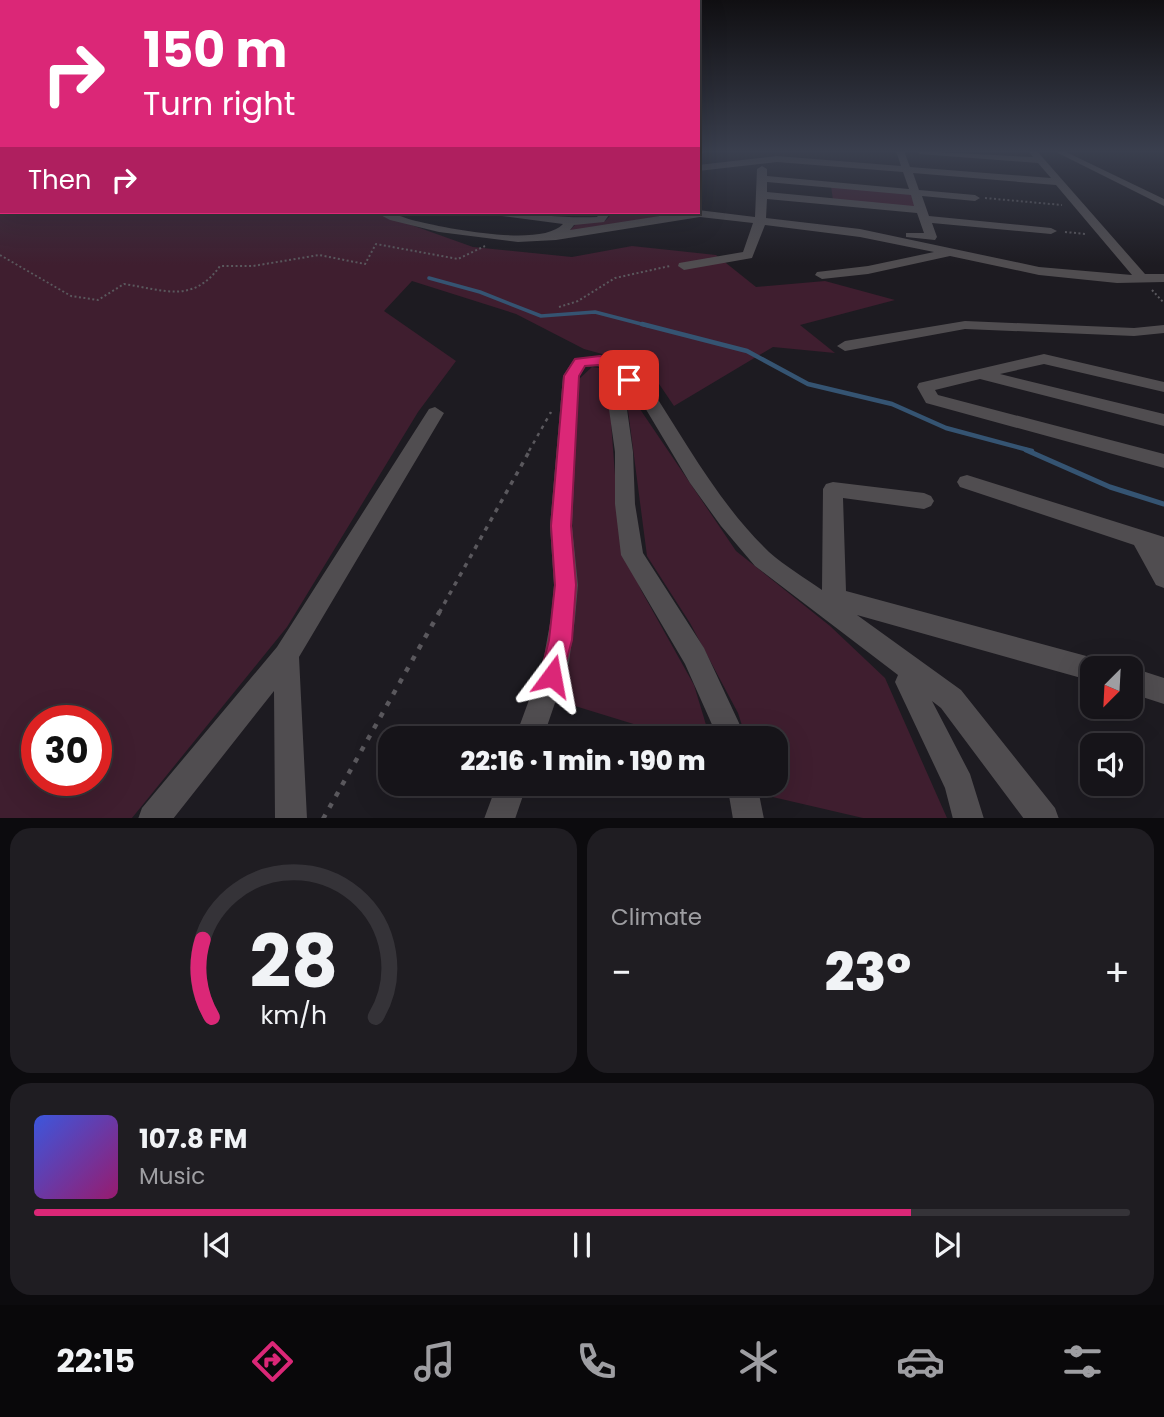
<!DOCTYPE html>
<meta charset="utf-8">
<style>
:root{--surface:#161419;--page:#1f1d22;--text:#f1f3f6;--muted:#9e9ea2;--line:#353338;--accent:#db2777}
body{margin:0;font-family:Poppins,sans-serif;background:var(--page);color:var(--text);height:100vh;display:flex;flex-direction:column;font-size:26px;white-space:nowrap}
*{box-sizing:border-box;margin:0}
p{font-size:23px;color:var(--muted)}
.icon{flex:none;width:38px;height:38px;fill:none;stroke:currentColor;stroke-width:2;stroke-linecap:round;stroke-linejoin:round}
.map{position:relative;height:818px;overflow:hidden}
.sheet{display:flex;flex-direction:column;gap:10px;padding:10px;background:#0c0b0e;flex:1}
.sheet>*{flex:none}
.guide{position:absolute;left:0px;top:0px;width:700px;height:214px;box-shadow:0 7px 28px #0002,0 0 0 2px var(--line);background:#db2777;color:#fff;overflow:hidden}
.needle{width:46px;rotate:204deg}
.fabs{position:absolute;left:1080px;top:656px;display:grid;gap:14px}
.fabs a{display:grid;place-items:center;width:63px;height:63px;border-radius:14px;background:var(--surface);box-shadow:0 7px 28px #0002,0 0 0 2px var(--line);font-size:35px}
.speed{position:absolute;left:21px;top:705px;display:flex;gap:14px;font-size:35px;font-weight:700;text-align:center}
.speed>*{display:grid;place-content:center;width:91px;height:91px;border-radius:50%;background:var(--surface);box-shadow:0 7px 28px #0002,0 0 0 2px var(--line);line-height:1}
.speed .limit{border:10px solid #d22;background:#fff;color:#111}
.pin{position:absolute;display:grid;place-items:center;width:60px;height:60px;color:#fff;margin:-30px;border-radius:14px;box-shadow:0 4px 10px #0006}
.me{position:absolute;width:77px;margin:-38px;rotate:13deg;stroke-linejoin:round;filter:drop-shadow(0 0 5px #0008)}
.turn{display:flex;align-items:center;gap:24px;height:147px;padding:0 28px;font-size:32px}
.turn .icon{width:91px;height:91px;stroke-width:2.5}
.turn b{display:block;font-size:49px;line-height:60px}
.then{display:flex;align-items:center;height:66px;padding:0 28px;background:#0003;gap:14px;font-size:26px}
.big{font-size:52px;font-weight:800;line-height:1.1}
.sheet .tile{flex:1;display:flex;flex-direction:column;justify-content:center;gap:10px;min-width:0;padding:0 24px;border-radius:21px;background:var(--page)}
.sheet .dial{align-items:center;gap:0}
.dial svg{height:182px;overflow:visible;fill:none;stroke:var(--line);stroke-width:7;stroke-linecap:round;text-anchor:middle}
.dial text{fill:var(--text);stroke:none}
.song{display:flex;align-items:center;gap:21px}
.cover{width:84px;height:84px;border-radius:10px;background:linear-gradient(135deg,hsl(230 70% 55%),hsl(320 70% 35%))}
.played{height:7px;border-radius:4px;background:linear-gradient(90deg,var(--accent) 80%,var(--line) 80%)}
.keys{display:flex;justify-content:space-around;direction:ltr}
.heat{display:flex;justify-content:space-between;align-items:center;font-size:38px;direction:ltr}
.sheet .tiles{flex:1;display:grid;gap:10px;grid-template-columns:1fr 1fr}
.tile:last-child{grid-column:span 2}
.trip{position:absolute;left:378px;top:726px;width:410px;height:70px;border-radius:21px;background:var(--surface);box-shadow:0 7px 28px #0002,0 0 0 2px var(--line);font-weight:800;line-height:70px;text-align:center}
.dock{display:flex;height:112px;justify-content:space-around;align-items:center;background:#09080a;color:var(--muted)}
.dock .icon{width:49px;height:49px}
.dock .current{color:var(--accent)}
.dock b{font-size:32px;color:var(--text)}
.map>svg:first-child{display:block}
</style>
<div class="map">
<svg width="1164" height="819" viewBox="0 0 1164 819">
<rect width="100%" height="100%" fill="#1d1b21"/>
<path fill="#3f1e2f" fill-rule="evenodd" d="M0,151L2,212H375L473,247L572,257L632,246L716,255L756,287L825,281L895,300L800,325L835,353L773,347L674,406L655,378L635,363L584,349L516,314L412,281L384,311L456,361L418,412L287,627L132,818H0ZM37,721H96V780H37Z
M831,186L911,193L916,207L833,200Z
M614,212H682L567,233L576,224L605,221Z
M592,367L612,370L610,409L620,541L641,590L694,685L710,738H679L562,702L572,616L569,515L578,380Z
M625,387L736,551L830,626L885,678L947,818H863L764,795L761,784H775V738H746L738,713L690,623L647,556Z"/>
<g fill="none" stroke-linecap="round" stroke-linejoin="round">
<path stroke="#355472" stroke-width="3.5" d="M429,278L480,292L541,316L595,312L649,326"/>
<path stroke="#355472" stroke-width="4.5" d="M642,324L747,351L808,384L892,404L946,428L1032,451"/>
<path stroke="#355472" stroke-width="5" d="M1026,450L1110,487L1164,504"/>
<path stroke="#5a585d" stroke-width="2" stroke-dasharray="2 2.5" stroke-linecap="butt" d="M985,198L1062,205
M1065,232L1086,234
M0,255L71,296L98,300L124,284C164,290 193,304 220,266H253L319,255L365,264L376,244L458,259L485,246
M1152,290L1164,303
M559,307L578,301L615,278L670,266"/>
<path stroke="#5a585d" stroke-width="2.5" stroke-dasharray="3.5 5" stroke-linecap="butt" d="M529,451L551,412"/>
<path stroke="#5a585d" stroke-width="3.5" stroke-dasharray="4.5 6" stroke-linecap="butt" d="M439,613L530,450"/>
<path stroke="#5a585d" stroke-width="4.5" stroke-dasharray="5 8" stroke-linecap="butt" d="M323,819L440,611"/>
<path fill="#504d50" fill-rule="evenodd" d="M698,151H708L698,155Z
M896,151H904L910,167L1051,178L1038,163L920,154L916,151L1033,157L1029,151H1037L1145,274H1164V282L1117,283L1039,275L950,256L868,274L822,279L815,275L817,272L868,266L934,252L860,237L765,225L752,258L684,270L678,266L679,263L743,252L753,223L700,217L556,240L518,242L439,232L390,220L375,212C389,211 402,217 416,221C446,228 541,248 563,224L494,215L489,212C525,212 560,219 597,217L601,212H611L604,222L574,225L570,230L698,210L755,217L757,169L762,166L767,169V176L909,189L903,172L777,162L698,171V165L777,156L901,166ZM913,173L1056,185L1132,275L1039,267L860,229L766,218L767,199L917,213L924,233H906V237L935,240L937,237L932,223L1051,234L1057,231L1051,228L929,216L922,196L975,201L980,198L975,195L919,190ZM767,182L911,195L914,206L767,192Z
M1054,151H1064L1164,199V206Z
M965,321L1134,328L1164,325V333L1134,336L965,329L845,351L837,346L845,341Z
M1044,354L1164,382V392L1044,364L1000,374L1164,414V426L980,379L935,390L938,395L1164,454V468L926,403L917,387L919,383Z
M600,356L635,370L637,378L648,384C686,442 719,504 769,552C785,566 805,578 822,590L823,489L826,484L833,482L924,493L931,496L934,501L931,506L924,509L843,498L846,591L1101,660L1105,668H1092V681L857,615L961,690L1055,808L1059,819H1024L941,708L932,701L970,774L984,819H953L945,788L895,682L898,675L755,566L721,526L690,483L635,391L626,386L625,395L633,452L635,504L643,553L704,648L746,738H718L685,664L621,555L615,504V452L607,395L608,387L621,375L598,366L585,367L579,376L572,526L578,585L575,618L569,662L543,738H515L543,662L551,618L554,585L550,526L563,376L574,359Z
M435,407L444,413L299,657L307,819H275L274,691L173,819H138L142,808L277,647L429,409Z
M967,475L1164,537V588L1156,585L1134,545L960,487L957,482L960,477Z
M1130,667L1164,678V704L1130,693V668H1127Z
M497,784H527L515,819H484Z
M727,784H757L764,819H733Z"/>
</g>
<linearGradient id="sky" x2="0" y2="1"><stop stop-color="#100f12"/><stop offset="0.57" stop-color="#3a3f4e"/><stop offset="1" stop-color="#3a3f4e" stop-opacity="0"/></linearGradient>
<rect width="1164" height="265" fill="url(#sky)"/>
<path fill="#db2777" stroke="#8e194d" stroke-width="2" d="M600,356L634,369L636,380L629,385L624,384L622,375L598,365L585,366L579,376L571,526L576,585L572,640L560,684L552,687L543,684L540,676L549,640L555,585L551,526L564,376L575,359Z"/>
</svg>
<div class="fabs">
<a><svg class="needle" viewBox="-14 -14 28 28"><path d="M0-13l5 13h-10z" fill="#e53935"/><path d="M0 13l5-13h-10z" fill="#9e9ea2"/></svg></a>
<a><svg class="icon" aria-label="sound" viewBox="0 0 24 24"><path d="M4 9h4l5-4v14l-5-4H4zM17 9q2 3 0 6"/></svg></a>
</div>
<div class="speed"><div class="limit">30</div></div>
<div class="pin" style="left:629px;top:380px;background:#d93025"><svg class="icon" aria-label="arrive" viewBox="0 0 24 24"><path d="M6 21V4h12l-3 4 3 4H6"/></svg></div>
<svg class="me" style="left:552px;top:676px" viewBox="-20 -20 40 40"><path d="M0-17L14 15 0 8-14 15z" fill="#db2777" stroke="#fff" stroke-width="4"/></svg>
<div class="trip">22:16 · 1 min · 190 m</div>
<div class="guide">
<div class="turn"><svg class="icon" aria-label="right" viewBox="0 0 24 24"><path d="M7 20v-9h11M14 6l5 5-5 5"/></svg><div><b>150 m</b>Turn right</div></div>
<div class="then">Then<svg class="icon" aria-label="right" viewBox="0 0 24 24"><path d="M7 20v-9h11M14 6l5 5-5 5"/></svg></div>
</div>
</div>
<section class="sheet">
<div class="tiles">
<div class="tile dial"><svg viewBox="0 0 100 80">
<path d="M14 69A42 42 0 1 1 86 69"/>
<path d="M14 69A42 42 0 0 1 10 35" stroke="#db2777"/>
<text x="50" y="56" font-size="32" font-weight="700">28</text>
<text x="50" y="72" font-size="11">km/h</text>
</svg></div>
<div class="tile"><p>Climate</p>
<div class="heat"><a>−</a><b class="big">23°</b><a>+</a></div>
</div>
<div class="tile">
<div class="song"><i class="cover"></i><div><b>107.8 FM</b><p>Music</p></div></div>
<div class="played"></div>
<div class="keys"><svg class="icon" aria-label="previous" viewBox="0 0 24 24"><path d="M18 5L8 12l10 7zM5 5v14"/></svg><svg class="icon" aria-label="pause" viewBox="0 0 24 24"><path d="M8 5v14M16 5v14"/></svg><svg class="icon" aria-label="next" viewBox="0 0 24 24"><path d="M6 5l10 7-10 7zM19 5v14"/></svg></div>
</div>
</div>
</section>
<nav class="dock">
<b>22:15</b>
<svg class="icon current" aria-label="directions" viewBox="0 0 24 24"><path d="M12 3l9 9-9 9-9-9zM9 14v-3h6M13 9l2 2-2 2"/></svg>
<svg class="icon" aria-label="music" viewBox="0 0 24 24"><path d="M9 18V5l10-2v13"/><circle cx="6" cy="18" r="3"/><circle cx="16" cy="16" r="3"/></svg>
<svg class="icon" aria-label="phone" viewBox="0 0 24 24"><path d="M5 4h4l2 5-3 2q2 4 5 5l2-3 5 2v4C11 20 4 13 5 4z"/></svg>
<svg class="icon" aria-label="climate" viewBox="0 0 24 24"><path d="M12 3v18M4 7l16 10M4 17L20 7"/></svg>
<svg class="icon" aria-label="car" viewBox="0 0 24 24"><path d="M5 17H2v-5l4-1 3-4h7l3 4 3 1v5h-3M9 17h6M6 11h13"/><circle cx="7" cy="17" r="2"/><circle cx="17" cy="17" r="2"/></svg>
<svg class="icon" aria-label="filters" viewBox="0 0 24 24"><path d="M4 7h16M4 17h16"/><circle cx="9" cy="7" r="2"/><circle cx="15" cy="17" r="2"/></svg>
</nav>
